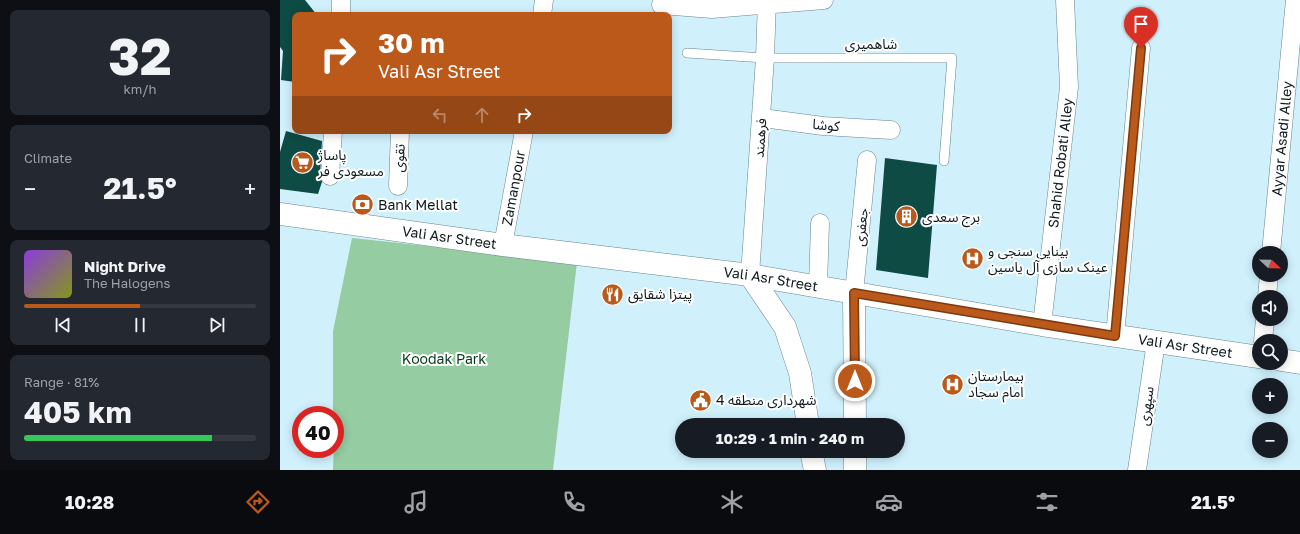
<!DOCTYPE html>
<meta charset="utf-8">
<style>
:root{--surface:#171b24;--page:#242831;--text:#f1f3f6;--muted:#9ea1a6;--line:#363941;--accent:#bb591b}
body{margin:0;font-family:"Golos Text","Noto Sans Arabic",sans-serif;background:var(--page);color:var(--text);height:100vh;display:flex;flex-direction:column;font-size:15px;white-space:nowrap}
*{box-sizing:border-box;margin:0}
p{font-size:13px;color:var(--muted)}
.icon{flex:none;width:22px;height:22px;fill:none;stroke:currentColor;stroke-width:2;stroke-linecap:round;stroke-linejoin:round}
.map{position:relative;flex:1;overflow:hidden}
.panel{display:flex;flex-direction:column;gap:10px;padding:10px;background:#0d0f14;width:280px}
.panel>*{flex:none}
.hud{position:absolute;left:12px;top:12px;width:380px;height:122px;border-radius:8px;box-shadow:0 2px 10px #0003;background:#bb591b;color:#fff;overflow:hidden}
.needle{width:26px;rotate:112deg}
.buttons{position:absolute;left:972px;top:246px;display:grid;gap:8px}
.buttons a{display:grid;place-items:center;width:36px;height:36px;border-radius:50%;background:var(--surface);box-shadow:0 2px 10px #0003;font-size:20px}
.speed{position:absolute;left:12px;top:406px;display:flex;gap:8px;font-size:20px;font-weight:700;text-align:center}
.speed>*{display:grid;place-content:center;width:52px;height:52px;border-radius:50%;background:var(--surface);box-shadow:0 2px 10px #0003;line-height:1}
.speed .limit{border:6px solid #d22;background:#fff;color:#111}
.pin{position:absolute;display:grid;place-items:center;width:34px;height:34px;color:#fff;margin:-41px -17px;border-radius:50% 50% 50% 0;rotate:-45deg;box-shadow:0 0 4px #0007}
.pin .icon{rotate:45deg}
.me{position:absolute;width:44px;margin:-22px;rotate:0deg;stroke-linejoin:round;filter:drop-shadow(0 0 3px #0008)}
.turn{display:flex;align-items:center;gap:14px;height:84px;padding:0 20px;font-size:18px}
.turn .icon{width:52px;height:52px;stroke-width:2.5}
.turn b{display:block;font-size:28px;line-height:34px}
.lanes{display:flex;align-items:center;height:38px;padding:0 20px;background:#0003;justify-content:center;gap:20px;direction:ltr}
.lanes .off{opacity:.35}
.big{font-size:30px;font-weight:700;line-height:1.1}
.panel .widget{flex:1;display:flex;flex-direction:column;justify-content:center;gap:6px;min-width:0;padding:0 14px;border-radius:8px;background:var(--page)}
.panel .dial{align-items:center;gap:0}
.dial b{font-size:52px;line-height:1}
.song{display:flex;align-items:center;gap:12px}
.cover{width:48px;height:48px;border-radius:6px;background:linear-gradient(135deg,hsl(270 70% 55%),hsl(70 70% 35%))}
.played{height:4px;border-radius:2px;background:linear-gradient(90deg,var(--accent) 50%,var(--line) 50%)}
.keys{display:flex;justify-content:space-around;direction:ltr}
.heat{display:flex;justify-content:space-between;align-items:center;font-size:22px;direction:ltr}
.charge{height:6px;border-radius:3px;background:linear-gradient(90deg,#34c759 81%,var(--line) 0)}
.trip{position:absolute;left:395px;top:418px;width:230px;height:40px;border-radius:20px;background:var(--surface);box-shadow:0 2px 10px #0003;font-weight:700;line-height:40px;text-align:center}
.menu{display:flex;height:64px;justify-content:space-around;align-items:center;background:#090b0e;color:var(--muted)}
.menu .icon{width:28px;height:28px}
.menu .active{color:var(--accent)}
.menu b{font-size:18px;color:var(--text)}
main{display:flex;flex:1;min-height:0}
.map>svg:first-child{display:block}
</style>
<main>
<section class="panel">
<div class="widget dial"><b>32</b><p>km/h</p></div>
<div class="widget"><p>Climate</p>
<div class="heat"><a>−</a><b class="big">21.5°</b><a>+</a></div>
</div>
<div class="widget">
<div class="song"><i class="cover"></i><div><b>Night Drive</b><p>The Halogens</p></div></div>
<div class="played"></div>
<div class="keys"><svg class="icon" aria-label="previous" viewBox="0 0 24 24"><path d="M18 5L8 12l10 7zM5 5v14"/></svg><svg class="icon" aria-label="pause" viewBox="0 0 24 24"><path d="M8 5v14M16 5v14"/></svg><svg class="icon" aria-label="next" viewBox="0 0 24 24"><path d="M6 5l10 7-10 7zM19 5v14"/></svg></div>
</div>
<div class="widget"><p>Range · 81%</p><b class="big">405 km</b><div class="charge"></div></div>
</section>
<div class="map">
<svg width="1020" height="470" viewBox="0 0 1020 470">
<rect width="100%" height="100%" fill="#d0f1fc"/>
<path fill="#95cca1" d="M72,238L297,262L273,470H53L55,415H53V331Z"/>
<path fill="#0e4b45" d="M0,0H25L37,15H15V82L1,80L3,51L0,47Z
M6,131L42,141L40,175L42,182L38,194L0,189V152Z
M605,158L657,165L648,278L596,270Z"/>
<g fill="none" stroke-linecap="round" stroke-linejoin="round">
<defs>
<path id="service" d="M407,53L485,58H672L664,161"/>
<g id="minor">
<path d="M61,0V15"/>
<path d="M381,5L432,9L544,0"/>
<path d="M262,15L264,0"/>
<path d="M482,118L543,126L611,130"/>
<path d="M50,176L53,131"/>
<path d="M118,186L120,131"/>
<path id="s1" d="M223,245L244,131"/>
<path id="s2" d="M991,253L1015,0"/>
<path d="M470,275L485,58L487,0"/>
<path d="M538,287L540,223"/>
<path d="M574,293L587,160"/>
<path d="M987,297L989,275"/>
<path id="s3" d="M762,325L789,87L785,0"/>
<path d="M835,336L861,48"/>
<path d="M983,341L985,319"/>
<path d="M857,470L876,342"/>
</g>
<path id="tertiary" d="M470,275L505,327L520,373L528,425
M574,293L575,425
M531,451L535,470
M575,451V470"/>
<g id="primary">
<path id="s4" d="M0,214L223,245L470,275L762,325L979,357"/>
<path d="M1001,360L1020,363"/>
</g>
</defs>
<use href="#service" stroke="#67858e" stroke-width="10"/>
<use href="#minor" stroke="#67858e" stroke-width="19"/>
<use href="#tertiary" stroke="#67858e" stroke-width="23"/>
<use href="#primary" stroke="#67858e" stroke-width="23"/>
<use href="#service" stroke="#fff" stroke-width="9"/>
<use href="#minor" stroke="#fff" stroke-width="18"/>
<use href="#tertiary" stroke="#fff" stroke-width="22"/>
<use href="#primary" stroke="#fff" stroke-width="22"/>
</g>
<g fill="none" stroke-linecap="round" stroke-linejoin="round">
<defs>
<path id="route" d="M575,381L574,293L835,336L861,48"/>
</defs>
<use href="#route" stroke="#7a3a12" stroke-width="10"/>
<use href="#route" stroke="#bb591b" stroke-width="7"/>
</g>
<defs>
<symbol id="supermarket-disc" viewBox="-11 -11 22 22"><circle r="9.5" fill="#bb591b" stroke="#fff"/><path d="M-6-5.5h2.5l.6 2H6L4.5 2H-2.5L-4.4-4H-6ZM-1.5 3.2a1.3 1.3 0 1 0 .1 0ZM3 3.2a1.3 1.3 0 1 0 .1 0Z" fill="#fff"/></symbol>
<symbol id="bank-disc" viewBox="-11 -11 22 22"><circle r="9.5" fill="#bb591b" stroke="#fff"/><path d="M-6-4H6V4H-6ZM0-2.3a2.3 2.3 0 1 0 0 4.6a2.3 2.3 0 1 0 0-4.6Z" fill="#fff"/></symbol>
<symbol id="building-disc" viewBox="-11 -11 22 22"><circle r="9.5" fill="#bb591b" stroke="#fff"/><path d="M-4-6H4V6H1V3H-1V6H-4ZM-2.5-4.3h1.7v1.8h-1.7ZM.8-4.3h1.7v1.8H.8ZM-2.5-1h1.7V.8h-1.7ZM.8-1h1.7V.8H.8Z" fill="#fff"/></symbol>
<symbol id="hospital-disc" viewBox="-11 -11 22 22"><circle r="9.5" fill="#bb591b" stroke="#fff"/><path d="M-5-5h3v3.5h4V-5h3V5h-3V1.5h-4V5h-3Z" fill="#fff"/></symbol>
<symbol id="restaurant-disc" viewBox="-11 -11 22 22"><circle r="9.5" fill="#bb591b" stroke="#fff"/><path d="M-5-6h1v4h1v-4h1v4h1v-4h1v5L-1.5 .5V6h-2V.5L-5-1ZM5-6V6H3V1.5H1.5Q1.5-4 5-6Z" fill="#fff"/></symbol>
<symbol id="civic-disc" viewBox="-11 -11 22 22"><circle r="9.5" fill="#bb591b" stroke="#fff"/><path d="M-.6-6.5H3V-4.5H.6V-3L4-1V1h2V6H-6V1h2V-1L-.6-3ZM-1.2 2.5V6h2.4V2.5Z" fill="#fff"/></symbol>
</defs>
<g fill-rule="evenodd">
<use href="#supermarket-disc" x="10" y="150" width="25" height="25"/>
<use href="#bank-disc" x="70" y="192" width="25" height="25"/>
<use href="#building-disc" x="614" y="204" width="25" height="25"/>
<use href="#hospital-disc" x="680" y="246" width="25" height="25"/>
<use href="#restaurant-disc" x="320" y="282" width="25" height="25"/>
<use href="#hospital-disc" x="660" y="372" width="25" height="25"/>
<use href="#civic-disc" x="408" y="388" width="25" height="25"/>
</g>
<g text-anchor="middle" stroke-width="4" stroke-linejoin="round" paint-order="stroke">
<g font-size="14" fill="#0e1a1d" stroke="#fff">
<text x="591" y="49">شاهمیری</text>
<text transform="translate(546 125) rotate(5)" y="5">کوشا</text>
<text transform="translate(480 138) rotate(-86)" y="5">فرهمند</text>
<text dy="5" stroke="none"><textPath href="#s2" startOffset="115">Ayyar Asadi Alley</textPath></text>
<text transform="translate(119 158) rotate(-87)" y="5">تقوی</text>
<text dy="5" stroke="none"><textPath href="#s3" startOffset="163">Shahid Robati Alley</textPath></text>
<text dy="5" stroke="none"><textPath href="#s1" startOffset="58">Zamanpour</textPath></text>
<text transform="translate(581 227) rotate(-84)" y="5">جعفری</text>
<text dy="5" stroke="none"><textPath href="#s4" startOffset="171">Vali Asr Street</textPath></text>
<text dy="5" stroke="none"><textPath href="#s4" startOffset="495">Vali Asr Street</textPath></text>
<text dy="5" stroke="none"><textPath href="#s4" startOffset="915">Vali Asr Street</textPath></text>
<text transform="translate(866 406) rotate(-82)" y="5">سپهری</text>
</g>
<g font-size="14" fill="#0e1a1d" stroke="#fff" text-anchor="start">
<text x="38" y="160">پاساژ<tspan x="38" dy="16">مسعودی فر</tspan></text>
<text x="98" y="210">Bank Mellat</text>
<text x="642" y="222">برج سعدی</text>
<text x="708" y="256">بینایی سنجی و<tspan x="708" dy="16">عینک سازی آل یاسین</tspan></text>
<text x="348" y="299">پیتزا شقایق</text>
<text x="688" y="381">بیمارستان<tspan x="688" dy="16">امام سجاد</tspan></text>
<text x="436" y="405">شهرداری منطقه 4</text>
</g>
<g font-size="14" fill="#053a1a" stroke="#fff">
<text x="164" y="364">Koodak Park</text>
</g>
</g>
</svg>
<div class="buttons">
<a><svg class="needle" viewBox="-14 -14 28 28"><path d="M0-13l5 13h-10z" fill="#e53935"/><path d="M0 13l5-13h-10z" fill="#9ea1a6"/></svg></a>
<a><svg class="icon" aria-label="sound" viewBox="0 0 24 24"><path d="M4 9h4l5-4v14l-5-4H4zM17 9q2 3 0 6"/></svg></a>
<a><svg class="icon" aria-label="search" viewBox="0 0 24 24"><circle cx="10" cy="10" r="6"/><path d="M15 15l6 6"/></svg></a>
<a>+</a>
<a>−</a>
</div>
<div class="speed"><div class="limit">40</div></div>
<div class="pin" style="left:861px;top:48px;background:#d93025"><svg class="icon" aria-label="arrive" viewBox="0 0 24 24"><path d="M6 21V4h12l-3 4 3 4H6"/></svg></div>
<svg class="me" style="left:575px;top:381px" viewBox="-20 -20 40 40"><circle r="17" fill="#bb591b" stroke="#fff" stroke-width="3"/><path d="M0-11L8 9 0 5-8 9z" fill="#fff"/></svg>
<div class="trip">10:29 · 1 min · 240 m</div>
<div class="hud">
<div class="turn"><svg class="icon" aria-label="right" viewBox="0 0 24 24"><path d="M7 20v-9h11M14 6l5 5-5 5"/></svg><div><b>30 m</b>Vali Asr Street</div></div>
<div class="lanes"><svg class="icon off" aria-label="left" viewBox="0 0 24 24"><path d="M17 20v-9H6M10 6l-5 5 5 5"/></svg><svg class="icon off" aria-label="ahead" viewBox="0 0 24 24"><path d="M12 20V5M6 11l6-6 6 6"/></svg><svg class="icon" aria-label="right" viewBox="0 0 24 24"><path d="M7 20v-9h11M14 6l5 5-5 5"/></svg></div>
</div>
</div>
</main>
<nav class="menu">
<b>10:28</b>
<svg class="icon active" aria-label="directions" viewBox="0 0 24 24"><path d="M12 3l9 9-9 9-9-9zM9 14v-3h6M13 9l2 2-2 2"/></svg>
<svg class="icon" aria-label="music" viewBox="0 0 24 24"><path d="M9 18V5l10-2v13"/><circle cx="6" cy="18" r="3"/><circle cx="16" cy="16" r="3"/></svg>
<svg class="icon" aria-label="phone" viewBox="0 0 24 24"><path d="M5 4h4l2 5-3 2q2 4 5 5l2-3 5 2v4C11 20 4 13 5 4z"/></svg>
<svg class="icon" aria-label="climate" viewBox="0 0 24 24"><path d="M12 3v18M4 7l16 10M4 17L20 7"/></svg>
<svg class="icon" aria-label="car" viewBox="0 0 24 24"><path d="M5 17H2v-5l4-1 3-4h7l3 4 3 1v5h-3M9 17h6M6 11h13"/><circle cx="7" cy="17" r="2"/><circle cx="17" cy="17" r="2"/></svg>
<svg class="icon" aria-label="filters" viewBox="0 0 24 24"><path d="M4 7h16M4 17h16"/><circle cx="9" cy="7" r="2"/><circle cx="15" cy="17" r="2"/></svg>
<b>21.5°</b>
</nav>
